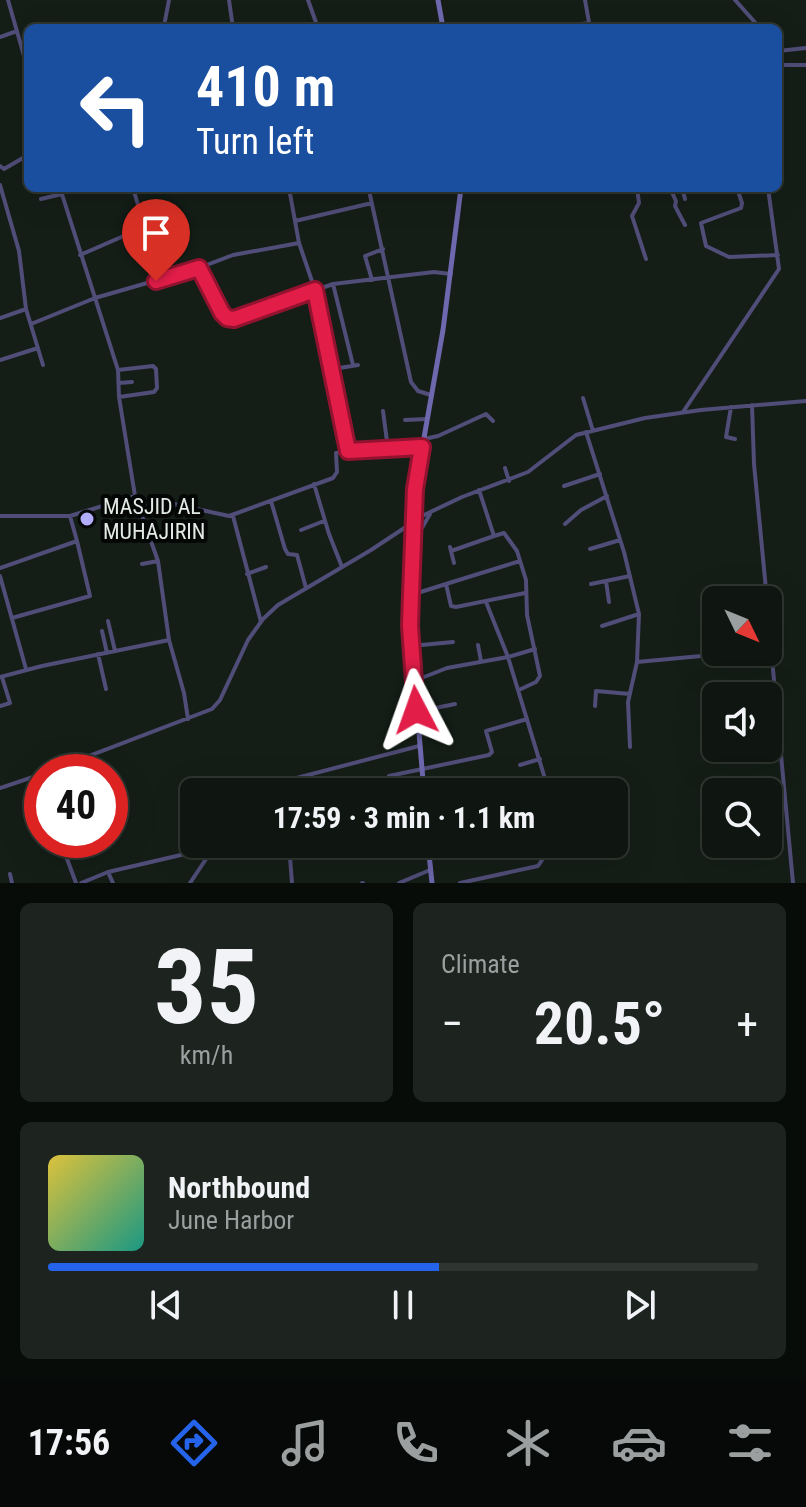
<!DOCTYPE html>
<meta charset="utf-8">
<style>
:root{--surface:#0f1611;--page:#1d231f;--text:#f1f3f6;--muted:#9b9f9f;--line:#2f3531;--accent:#2563eb}
body{margin:0;font-family:"Roboto Condensed",sans-serif;background:var(--page);color:var(--text);height:100vh;display:flex;flex-direction:column;font-size:30px;white-space:nowrap}
*{box-sizing:border-box;margin:0}
p{font-size:26px;color:var(--muted)}
.icon{flex:none;width:44px;height:44px;fill:none;stroke:currentColor;stroke-width:2;stroke-linecap:round;stroke-linejoin:round}
.map{position:relative;height:883px;overflow:hidden}
.details{display:flex;flex-direction:column;gap:20px;padding:20px;background:#080c09;flex:1}
.details>*{flex:none}
.banner{position:absolute;left:24px;top:24px;width:758px;height:168px;border-radius:12px;box-shadow:0 8px 32px #0002,0 0 0 2px var(--line);background:#1a4fa0;color:#fff;overflow:hidden}
.needle{width:52px;rotate:133deg}
.buttons{position:absolute;left:702px;top:586px;display:grid;gap:16px}
.buttons a{display:grid;place-items:center;width:80px;height:80px;border-radius:12px;background:var(--surface);box-shadow:0 8px 32px #0002,0 0 0 2px var(--line);font-size:40px}
.speed{position:absolute;left:24px;top:754px;display:flex;gap:16px;font-size:40px;font-weight:700;text-align:center}
.speed>*{display:grid;place-content:center;width:104px;height:104px;border-radius:50%;background:var(--surface);box-shadow:0 8px 32px #0002,0 0 0 2px var(--line);line-height:1}
.speed .limit{border:12px solid #d22;background:#fff;color:#111}
.pin{position:absolute;display:grid;place-items:center;width:68px;height:68px;color:#fff;margin:-82px -34px;border-radius:50% 50% 50% 0;rotate:-45deg;box-shadow:0 0 8px #0007}
.pin .icon{rotate:45deg}
.me{position:absolute;width:88px;margin:-44px;rotate:356deg;stroke-linejoin:round;filter:drop-shadow(0 0 6px #0008)}
.turn{display:flex;align-items:center;gap:28px;height:168px;padding:0 40px;font-size:36px}
.turn .icon{width:104px;height:104px;stroke-width:2.5}
.turn b{display:block;font-size:56px;line-height:68px}
.big{font-size:60px;font-weight:700;line-height:1.1}
.details .widget{flex:1;display:flex;flex-direction:column;justify-content:center;gap:12px;min-width:0;padding:0 28px;border-radius:12px;background:var(--page)}
.details .dial{align-items:center;gap:0}
.dial b{font-size:104px;line-height:1}
.song{display:flex;align-items:center;gap:24px}
.cover{width:96px;height:96px;border-radius:12px;background:linear-gradient(135deg,hsl(50 70% 55%),hsl(170 70% 35%))}
.played{height:8px;border-radius:4px;background:linear-gradient(90deg,var(--accent) 55%,var(--line) 55%)}
.keys{display:flex;justify-content:space-around;direction:ltr}
.heat{display:flex;justify-content:space-between;align-items:center;font-size:44px;direction:ltr}
.details .tiles{flex:1;display:grid;gap:20px;grid-template-columns:1fr 1fr}
.widget:last-child{grid-column:span 2}
.trip{position:absolute;left:180px;top:778px;width:448px;height:80px;border-radius:12px;background:var(--surface);box-shadow:0 8px 32px #0002,0 0 0 2px var(--line);font-weight:700;line-height:80px;text-align:center}
.tabs{display:flex;height:128px;justify-content:space-around;align-items:center;background:#060907;color:var(--muted)}
.tabs .icon{width:56px;height:56px}
.tabs .current{color:var(--accent)}
.tabs b{font-size:36px;color:var(--text)}
.map>svg:first-child{display:block}
</style>
<div class="map">
<svg width="806" height="883" viewBox="0 0 806 883">
<rect width="100%" height="100%" fill="#141e17"/>
<g fill="none" stroke-linecap="round" stroke-linejoin="round">
<path stroke="#504d78" stroke-width="4" d="M8,0L28,70
M229,0L233,28
M308,0L318,28
M585,0L590,28
M735,0L760,28
M165,21L169,0
M615,26V28
M550,28L589,23
M0,37L17,31
M778,51L806,48
M778,54L782,65
M778,70L782,65H806
M0,166L4,169L28,155
M0,185L19,251L26,309L43,365
M60,188L118,370L119,397L135,496L158,561L169,640L184,693L188,719
M289,188L299,243L315,290L348,451L422,447
M637,188L639,203L632,216L646,259
M670,188L676,201L675,206L685,225
M682,188L685,199
M737,188L742,203L741,208L701,223L706,246L729,257L778,255
M370,195L411,382L418,391L431,395
M41,199L62,194
M295,221L372,203
M146,232L158,235L187,225
M80,255L126,235L146,232L133,188
M199,268L233,255L299,243
M372,280L365,256L383,249
M333,284L353,365
M0,318L26,309
M31,324L95,298L199,268L222,313L227,318L234,319L333,284L434,272L451,274
M0,360L38,348
M333,369L358,365
M118,370L153,366L156,369L157,388L154,392L119,397
M119,383L132,382
M583,398L593,431
M752,405L754,464L767,600
M731,407L726,437L735,439
M383,411L388,449
M683,412L779,269L768,188
M405,420L427,419
M586,432L624,552L639,614L637,662L628,702L630,747
M424,439L438,436L486,414L493,421
M505,468L509,481
M314,484L329,534L342,567
M564,486L600,474
M479,490L494,536L504,533L517,551L526,580L527,615L540,676L536,682L521,689
M271,501L285,549L288,554L297,555L306,588
M138,504H174L229,516L333,478L337,472L336,453L348,451
M0,516H70L135,496
M233,516L261,622
M565,524L581,510L607,496
M301,530L324,521
M415,540L430,514
M450,547L454,563
M590,549L620,540
M451,551L494,536
M142,564L158,561
M0,568L77,541L70,516
M247,574L266,567
M0,576L26,669
M606,581L609,602
M446,584L520,561
M591,584L630,576
M411,595L446,584L451,606L456,607L525,593
M486,602L508,657L535,649
M768,616L793,883
M12,618L90,596L77,541
M108,621L115,651
M602,626L639,614
M102,631L107,653
M478,645L481,661
M411,646L453,642
M98,654L106,689
M637,662L744,652
M0,677L42,666L169,640
M414,681L447,668L508,657L549,792
M0,706L10,703L2,677
M595,706L596,691L630,694
M416,712L455,704
M520,765L540,759
M47,772L212,709L220,700L248,640L263,619L278,605L371,550L424,515L462,497L528,472L576,435L645,418L701,410L806,401
M37,776L42,789
M389,776L489,755L492,752L486,731L527,719
M281,784V792
M0,788L42,774
M243,792L419,746
M60,840L76,883
M289,844L292,883
M108,872L113,883
M10,874L12,883
M81,883L108,872L215,847
M190,883L216,844
M362,883H363
M399,883L430,870
M460,883L538,866L542,860L539,844"/>
<path stroke="#6e68ae" stroke-width="5" d="M438,0L443,28
M424,792L410,626L415,489L443,330L461,188
M428,844L432,883"/>
</g>
<g fill="none" stroke-linecap="round" stroke-linejoin="round">
<defs>
<path id="route" d="M156,281L199,268L222,313L227,318L234,319L315,290L348,451L422,447L415,489L411,595L410,626L416,710"/>
</defs>
<use href="#route" stroke="#92132f" stroke-width="20"/>
<use href="#route" stroke="#e11d48" stroke-width="14"/>
</g>
<circle fill="#b1adfa" stroke="#040705" stroke-width="3" cx="87" cy="519" r="8"/>
<g text-anchor="middle" stroke-width="8" stroke-linejoin="round" paint-order="stroke">
<g font-size="22" fill="#e3eae5" stroke="#040705" text-anchor="start">
<text x="103" y="514">MASJID AL<tspan x="103" dy="25">MUHAJIRIN</tspan></text>
</g>
</g>
</svg>
<div class="buttons">
<a><svg class="needle" viewBox="-14 -14 28 28"><path d="M0-13l5 13h-10z" fill="#e53935"/><path d="M0 13l5-13h-10z" fill="#9b9f9f"/></svg></a>
<a><svg class="icon" aria-label="sound" viewBox="0 0 24 24"><path d="M4 9h4l5-4v14l-5-4H4zM17 9q2 3 0 6"/></svg></a>
<a><svg class="icon" aria-label="search" viewBox="0 0 24 24"><circle cx="10" cy="10" r="6"/><path d="M15 15l6 6"/></svg></a>
</div>
<div class="speed"><div class="limit">40</div></div>
<div class="pin" style="left:156px;top:281px;background:#d93025"><svg class="icon" aria-label="arrive" viewBox="0 0 24 24"><path d="M6 21V4h12l-3 4 3 4H6"/></svg></div>
<svg class="me" style="left:416px;top:710px" viewBox="-20 -20 40 40"><path d="M0-17L14 15 0 8-14 15z" fill="#e11d48" stroke="#fff" stroke-width="4"/></svg>
<div class="trip">17:59 · 3 min · 1.1 km</div>
<div class="banner">
<div class="turn"><svg class="icon" aria-label="left" viewBox="0 0 24 24"><path d="M17 20v-9H6M10 6l-5 5 5 5"/></svg><div><b>410 m</b>Turn left</div></div>
</div>
</div>
<section class="details">
<div class="tiles">
<div class="widget dial"><b>35</b><p>km/h</p></div>
<div class="widget"><p>Climate</p>
<div class="heat"><a>−</a><b class="big">20.5°</b><a>+</a></div>
</div>
<div class="widget">
<div class="song"><i class="cover"></i><div><b>Northbound</b><p>June Harbor</p></div></div>
<div class="played"></div>
<div class="keys"><svg class="icon" aria-label="previous" viewBox="0 0 24 24"><path d="M18 5L8 12l10 7zM5 5v14"/></svg><svg class="icon" aria-label="pause" viewBox="0 0 24 24"><path d="M8 5v14M16 5v14"/></svg><svg class="icon" aria-label="next" viewBox="0 0 24 24"><path d="M6 5l10 7-10 7zM19 5v14"/></svg></div>
</div>
</div>
</section>
<nav class="tabs">
<b>17:56</b>
<svg class="icon current" aria-label="directions" viewBox="0 0 24 24"><path d="M12 3l9 9-9 9-9-9zM9 14v-3h6M13 9l2 2-2 2"/></svg>
<svg class="icon" aria-label="music" viewBox="0 0 24 24"><path d="M9 18V5l10-2v13"/><circle cx="6" cy="18" r="3"/><circle cx="16" cy="16" r="3"/></svg>
<svg class="icon" aria-label="phone" viewBox="0 0 24 24"><path d="M5 4h4l2 5-3 2q2 4 5 5l2-3 5 2v4C11 20 4 13 5 4z"/></svg>
<svg class="icon" aria-label="climate" viewBox="0 0 24 24"><path d="M12 3v18M4 7l16 10M4 17L20 7"/></svg>
<svg class="icon" aria-label="car" viewBox="0 0 24 24"><path d="M5 17H2v-5l4-1 3-4h7l3 4 3 1v5h-3M9 17h6M6 11h13"/><circle cx="7" cy="17" r="2"/><circle cx="17" cy="17" r="2"/></svg>
<svg class="icon" aria-label="filters" viewBox="0 0 24 24"><path d="M4 7h16M4 17h16"/><circle cx="9" cy="7" r="2"/><circle cx="15" cy="17" r="2"/></svg>
</nav>
